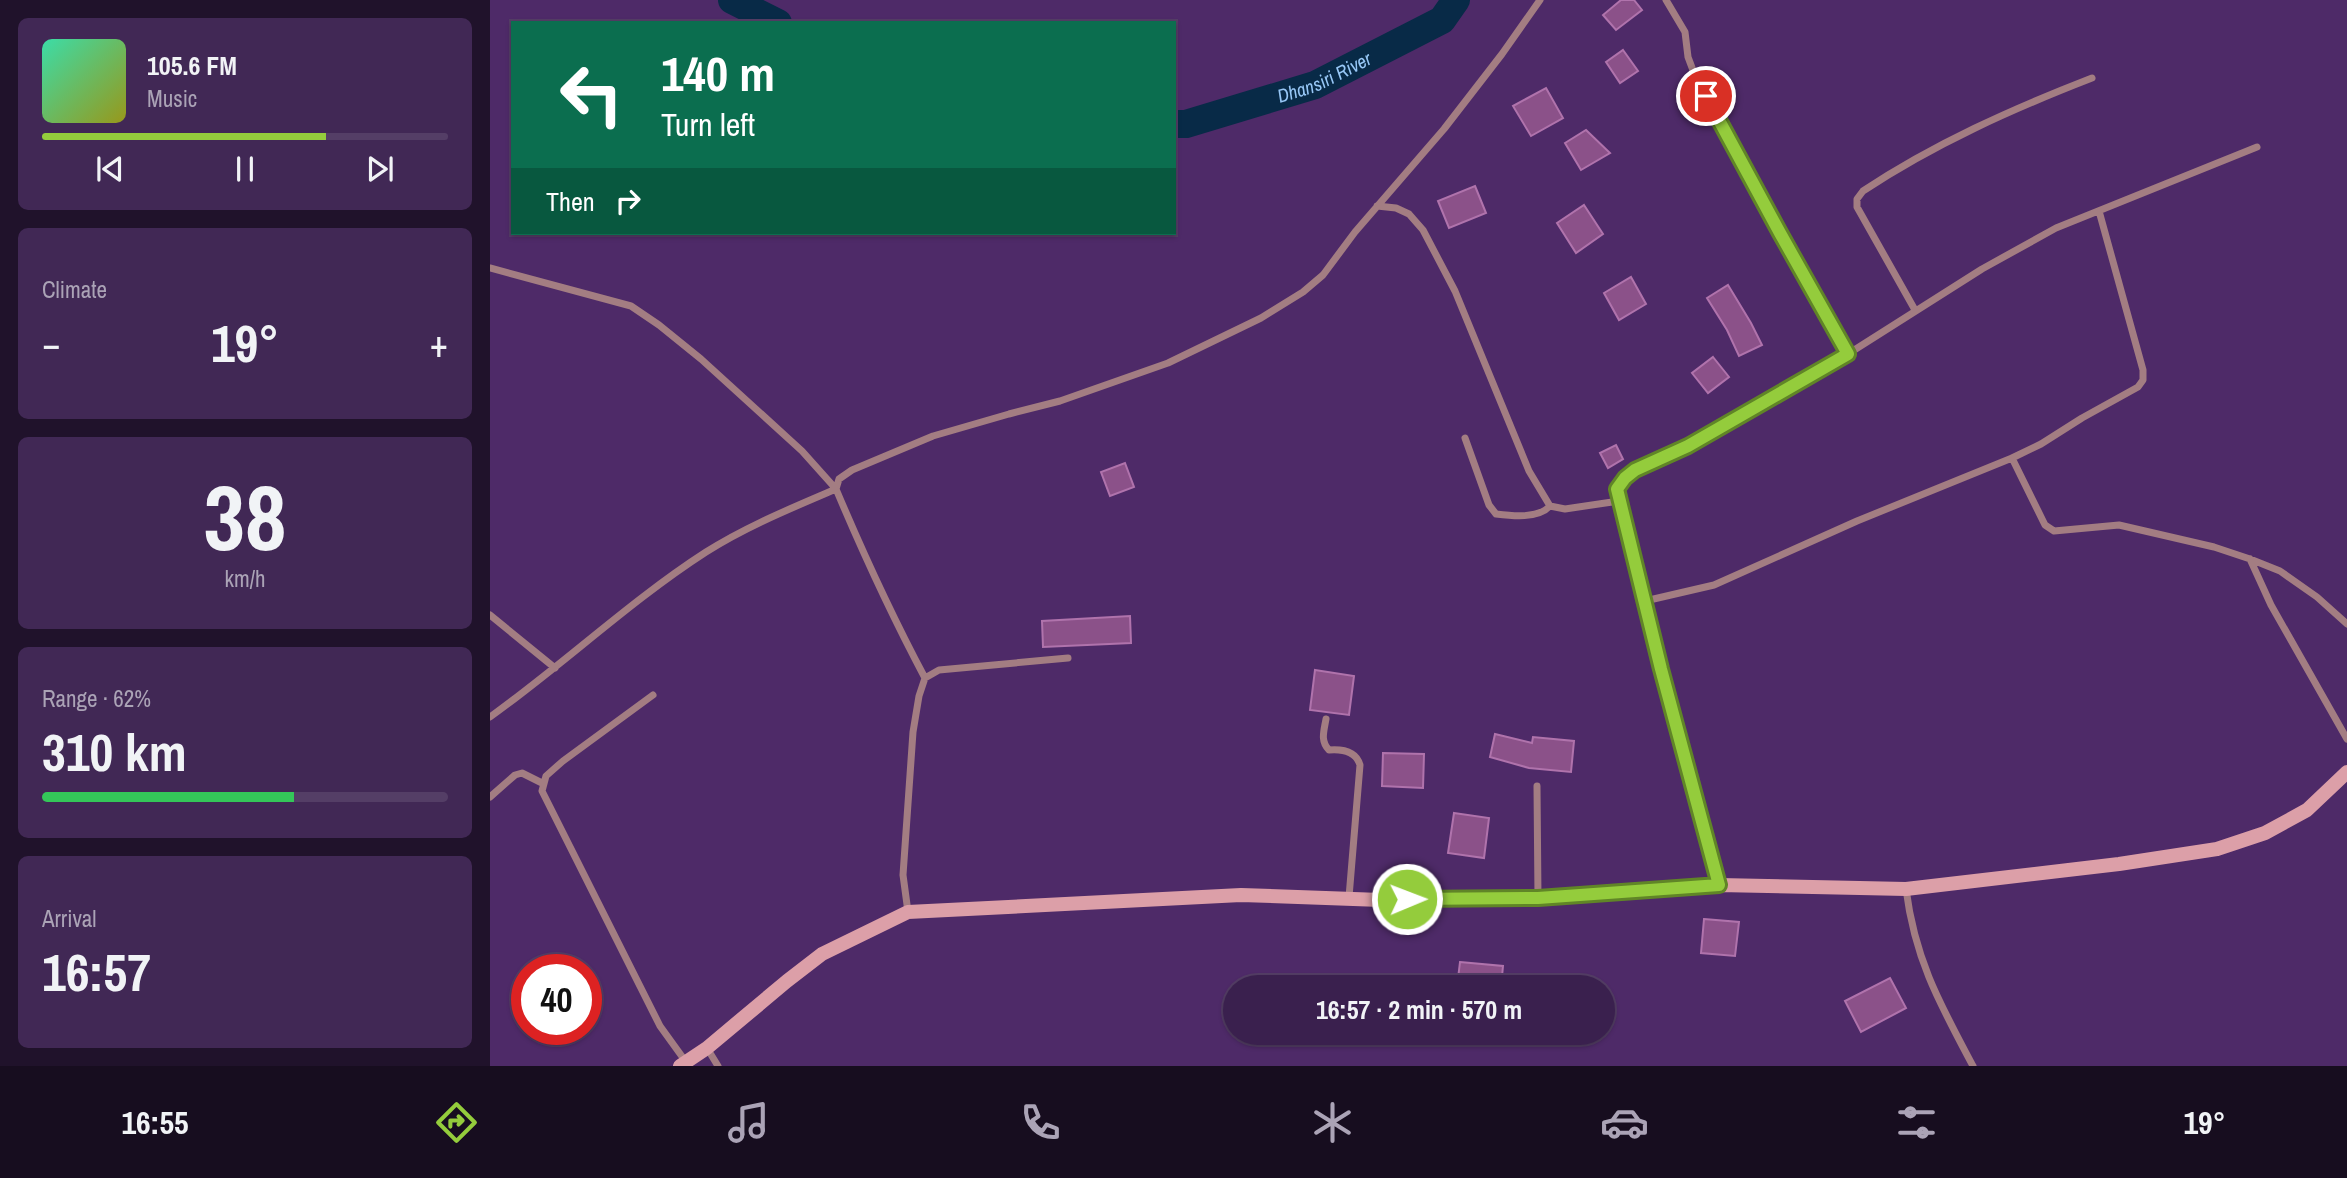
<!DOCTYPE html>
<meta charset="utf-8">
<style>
:root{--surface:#3a204e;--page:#412855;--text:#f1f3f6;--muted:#aba3b6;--line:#543e66;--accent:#94cc3c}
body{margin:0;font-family:"Archivo Narrow",sans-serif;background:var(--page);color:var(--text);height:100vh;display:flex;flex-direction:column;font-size:26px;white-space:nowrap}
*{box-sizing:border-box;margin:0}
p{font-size:23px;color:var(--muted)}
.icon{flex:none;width:38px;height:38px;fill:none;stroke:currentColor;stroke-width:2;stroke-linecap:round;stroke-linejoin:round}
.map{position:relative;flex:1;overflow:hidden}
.drawer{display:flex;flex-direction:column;gap:18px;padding:18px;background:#20122b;width:490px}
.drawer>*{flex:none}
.guide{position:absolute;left:21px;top:21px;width:665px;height:214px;border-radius:0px;box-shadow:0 2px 5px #0004,0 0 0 2px var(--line);background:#0b6e4f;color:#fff;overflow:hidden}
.speed{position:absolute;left:21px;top:954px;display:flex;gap:14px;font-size:35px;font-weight:700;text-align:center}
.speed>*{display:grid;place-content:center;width:91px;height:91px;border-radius:50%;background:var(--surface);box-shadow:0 2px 5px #0004,0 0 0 2px var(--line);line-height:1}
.speed .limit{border:10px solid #d22;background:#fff;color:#111}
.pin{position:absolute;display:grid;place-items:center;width:60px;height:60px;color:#fff;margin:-30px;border:4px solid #fff;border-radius:50%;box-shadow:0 2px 7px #0007}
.me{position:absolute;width:77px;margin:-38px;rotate:89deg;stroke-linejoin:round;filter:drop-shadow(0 0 5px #0008)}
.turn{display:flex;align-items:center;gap:24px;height:147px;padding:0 35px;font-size:32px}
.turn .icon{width:91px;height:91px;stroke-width:2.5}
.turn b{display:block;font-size:49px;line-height:60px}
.then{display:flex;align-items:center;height:66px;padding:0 35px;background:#0003;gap:14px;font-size:26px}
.big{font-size:52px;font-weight:700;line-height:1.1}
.drawer .card{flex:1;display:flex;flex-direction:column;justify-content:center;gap:10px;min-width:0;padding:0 24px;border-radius:10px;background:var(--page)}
.drawer .dial{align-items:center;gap:0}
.dial b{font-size:91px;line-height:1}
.song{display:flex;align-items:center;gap:21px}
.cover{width:84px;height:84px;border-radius:10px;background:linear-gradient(135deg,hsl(160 70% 55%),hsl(60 70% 35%))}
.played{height:7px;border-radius:4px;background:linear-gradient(90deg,var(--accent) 70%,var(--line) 70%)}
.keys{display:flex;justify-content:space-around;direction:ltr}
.heat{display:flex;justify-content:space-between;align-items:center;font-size:38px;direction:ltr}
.charge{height:10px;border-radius:5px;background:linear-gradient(90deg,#34c759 62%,var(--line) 0)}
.trip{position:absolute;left:733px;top:975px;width:392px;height:70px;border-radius:35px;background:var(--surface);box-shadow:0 2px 5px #0004,0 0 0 2px var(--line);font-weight:700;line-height:70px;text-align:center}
.menu{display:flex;height:112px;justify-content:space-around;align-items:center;background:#170d1f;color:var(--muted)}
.menu .icon{width:49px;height:49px}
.menu .current{color:var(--accent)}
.menu b{font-size:32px;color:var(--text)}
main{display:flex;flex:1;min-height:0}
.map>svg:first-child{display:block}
</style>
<main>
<section class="drawer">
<div class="card">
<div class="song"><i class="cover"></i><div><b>105.6 FM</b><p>Music</p></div></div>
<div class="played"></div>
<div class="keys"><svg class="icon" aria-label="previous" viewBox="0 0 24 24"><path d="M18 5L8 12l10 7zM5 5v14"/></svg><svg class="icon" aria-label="pause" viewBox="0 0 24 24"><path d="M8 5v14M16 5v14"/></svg><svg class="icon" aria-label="next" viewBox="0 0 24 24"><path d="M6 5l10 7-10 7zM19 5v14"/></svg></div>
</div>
<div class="card"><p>Climate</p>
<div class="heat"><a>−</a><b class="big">19°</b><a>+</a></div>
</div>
<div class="card dial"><b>38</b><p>km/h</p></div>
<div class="card"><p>Range · 62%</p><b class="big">310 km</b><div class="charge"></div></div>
<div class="card"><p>Arrival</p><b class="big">16:57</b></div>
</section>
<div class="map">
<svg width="1857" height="1066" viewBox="0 0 1857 1066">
<rect width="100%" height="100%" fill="#4e2a68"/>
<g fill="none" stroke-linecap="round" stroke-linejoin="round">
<g stroke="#082a47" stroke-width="28">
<path d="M242,0L288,23"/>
<path id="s1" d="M684,124H696L825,85L952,20L966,0"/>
</g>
</g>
<path fill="#8b5189" stroke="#b073ac" stroke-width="2" d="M1131,0H1144L1152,10L1126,30L1113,15Z
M1133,50L1148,71L1130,83L1116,62Z
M1056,88L1073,118L1041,136L1023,106Z
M1096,130L1120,153L1091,170L1075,143Z
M985,186L996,213L959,228L948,201Z
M1094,205L1113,234L1086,253L1067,223Z
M1141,277L1156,304L1129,320L1114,293Z
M1238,285L1261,323L1272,345L1249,356L1237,330L1217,298Z
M1223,357L1239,377L1218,393L1202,373Z
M1126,445L1133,459L1118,468L1110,453Z
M635,463L644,487L620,496L611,472Z
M640,616L641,643L553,647L552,621Z
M825,670L864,676L859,715L820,710Z
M1005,734L1042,743L1043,737L1084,741L1081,772L1039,768L1000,757Z
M893,753L934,754L933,788L892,786Z
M964,813L999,818L994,858L958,853Z
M1214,919L1249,922L1245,956L1211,953Z
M970,962L1013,966L1011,987H967Z
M1400,978L1416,1008L1371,1032L1355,1001Z"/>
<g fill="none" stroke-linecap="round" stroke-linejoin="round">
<path stroke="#a37d82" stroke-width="7" d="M1176,0L1195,32L1198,57L1204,73L1290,233L1358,353
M887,206L906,208L919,214L933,230L965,291L1039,471L1060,506L1075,509L1129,501
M0,268L141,306L169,325L211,359L312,451L346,489C302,508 257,526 216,552C140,601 74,664 0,717
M1425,310L1367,207V199L1373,191C1444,144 1522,109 1602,78
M975,438L999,505L1006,514C1022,516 1048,519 1060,506
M1522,458L1555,525L1564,531L1629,525L1724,547L1760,559L1790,571L1827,597L1857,624
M1760,559L1781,605L1857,739
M1155,601L1224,585L1367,521L1522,458L1551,444L1592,418L1648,387L1653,380V370L1609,211
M0,615L65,668
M435,678C402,616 373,553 346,489L349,479L362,470L443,436L519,414L570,401L678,363L771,318L813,292L833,275L865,232L954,129L1012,54L1050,0
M163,695L73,761L56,776L52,791L170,1026L196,1062
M836,719C834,731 830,741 839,750C852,749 866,751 870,765L859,897
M1047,786L1048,898
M0,797L25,775L32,773L52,783
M1229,884L1129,501L1127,489L1135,478L1145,470L1198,446L1339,366L1492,269L1566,228L1767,147
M1416,889C1425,960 1450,1004 1483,1066
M418,912L413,875L423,732L429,696L435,678L449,670L578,658
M217,1048L228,1066"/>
<path stroke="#dc9fa8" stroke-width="14" d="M190,1066L217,1048L297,981L332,954L418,912L751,895L891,900L1048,898L1229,885L1416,889L1629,864L1727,849L1775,833L1817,810L1857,772"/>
</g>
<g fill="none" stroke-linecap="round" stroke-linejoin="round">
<defs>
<path id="route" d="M917,899L1048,898L1229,885L1171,669L1127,489L1135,478L1145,470L1198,446L1358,354L1290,233L1216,96"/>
</defs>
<use href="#route" stroke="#608527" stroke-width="18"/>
<use href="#route" stroke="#94cc3c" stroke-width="12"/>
</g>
<g text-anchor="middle" stroke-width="7" stroke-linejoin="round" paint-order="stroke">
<g font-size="19" font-style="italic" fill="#97c7f6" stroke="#431f5d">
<text dy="7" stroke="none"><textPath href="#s1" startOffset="158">Dhansiri River</textPath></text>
</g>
</g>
</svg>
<div class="speed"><div class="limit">40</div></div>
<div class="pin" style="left:1216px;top:96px;background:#d93025"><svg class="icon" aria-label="arrive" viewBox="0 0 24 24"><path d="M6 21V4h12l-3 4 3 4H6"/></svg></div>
<svg class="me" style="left:917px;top:899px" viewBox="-20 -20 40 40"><circle r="17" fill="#94cc3c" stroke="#fff" stroke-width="3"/><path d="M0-11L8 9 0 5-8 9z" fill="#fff"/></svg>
<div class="trip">16:57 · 2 min · 570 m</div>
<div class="guide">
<div class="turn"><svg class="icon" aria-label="left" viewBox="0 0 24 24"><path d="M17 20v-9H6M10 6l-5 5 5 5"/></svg><div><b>140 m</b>Turn left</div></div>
<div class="then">Then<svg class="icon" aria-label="right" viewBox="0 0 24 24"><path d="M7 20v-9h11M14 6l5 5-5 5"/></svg></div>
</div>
</div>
</main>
<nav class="menu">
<b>16:55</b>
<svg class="icon current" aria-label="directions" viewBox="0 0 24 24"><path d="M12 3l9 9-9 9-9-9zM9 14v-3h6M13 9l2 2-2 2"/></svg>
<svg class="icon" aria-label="music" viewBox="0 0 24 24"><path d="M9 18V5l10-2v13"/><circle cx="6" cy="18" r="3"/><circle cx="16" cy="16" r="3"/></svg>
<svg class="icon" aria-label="phone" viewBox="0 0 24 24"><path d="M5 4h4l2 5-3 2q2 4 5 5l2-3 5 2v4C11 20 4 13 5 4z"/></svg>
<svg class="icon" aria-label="climate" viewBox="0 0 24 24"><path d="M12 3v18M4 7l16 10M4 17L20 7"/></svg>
<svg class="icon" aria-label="car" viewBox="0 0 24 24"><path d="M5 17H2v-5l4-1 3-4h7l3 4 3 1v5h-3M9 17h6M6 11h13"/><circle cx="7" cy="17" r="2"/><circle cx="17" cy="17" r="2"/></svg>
<svg class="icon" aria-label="filters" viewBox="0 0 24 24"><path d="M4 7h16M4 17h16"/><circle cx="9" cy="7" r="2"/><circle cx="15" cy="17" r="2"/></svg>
<b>19°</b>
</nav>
